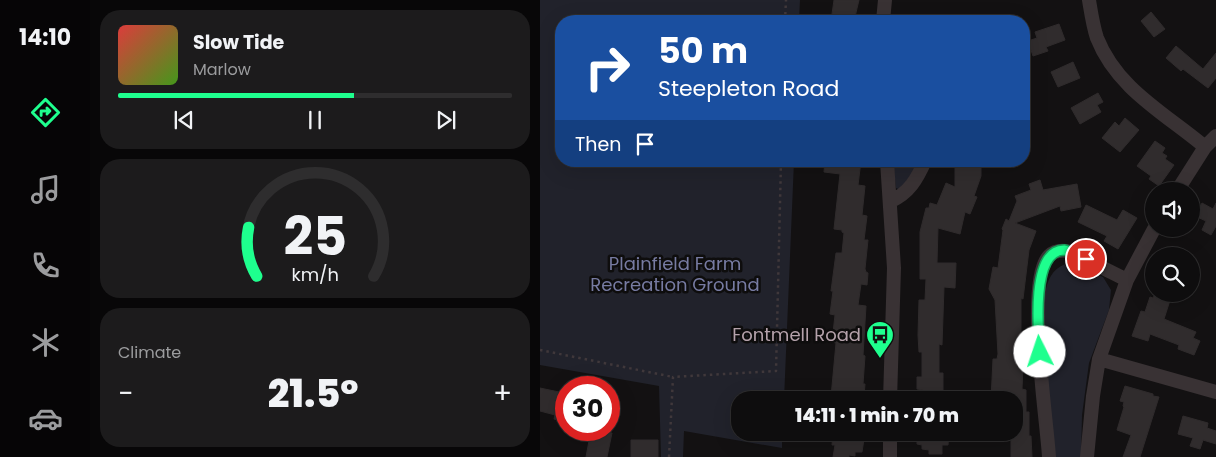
<!DOCTYPE html>
<meta charset="utf-8">
<style>
:root{--surface:#0e0d0e;--page:#1c1b1c;--text:#f1f3f6;--muted:#9b9c9e;--line:#2e2d2e;--accent:#1eff8e}
body{margin:0;font-family:Poppins,sans-serif;background:var(--page);color:var(--text);height:100vh;display:flex;flex-direction:column;font-size:19px;white-space:nowrap}
*{box-sizing:border-box;margin:0}
p{font-size:16px;color:var(--muted)}
.icon{flex:none;width:28px;height:28px;fill:none;stroke:currentColor;stroke-width:2;stroke-linecap:round;stroke-linejoin:round}
.map{position:relative;flex:1;overflow:hidden}
.sheet{display:flex;flex-direction:column;gap:10px;padding:10px;background:#080708;width:450px}
.sheet>*{flex:none}
.hud{position:absolute;left:15px;top:15px;width:475px;height:152px;border-radius:20px;box-shadow:0 5px 20px #0002,0 0 0 1px var(--line);background:#1a4fa0;color:#fff;overflow:hidden}
.tools{position:absolute;left:605px;top:182px;display:grid;gap:10px}
.tools a{display:grid;place-items:center;width:55px;height:55px;border-radius:50%;background:var(--surface);box-shadow:0 5px 20px #0002,0 0 0 1px var(--line);font-size:25px}
.speed{position:absolute;left:15px;top:376px;display:flex;gap:10px;font-size:25px;font-weight:700;text-align:center}
.speed>*{display:grid;place-content:center;width:65px;height:65px;border-radius:50%;background:var(--surface);box-shadow:0 5px 20px #0002,0 0 0 1px var(--line);line-height:1}
.speed .limit{border:8px solid #d22;background:#fff;color:#111}
.pin{position:absolute;display:grid;place-items:center;width:42px;height:42px;color:#fff;margin:-21px;border:2px solid #fff;border-radius:50%;box-shadow:0 1px 5px #0007}
.me{position:absolute;width:55px;margin:-28px;rotate:356deg;stroke-linejoin:round;filter:drop-shadow(0 0 4px #0008)}
.turn{display:flex;align-items:center;gap:18px;height:105px;padding:0 20px;font-size:22px}
.turn .icon{width:65px;height:65px;stroke-width:2.5}
.turn b{display:block;font-size:35px;line-height:42px}
.then{display:flex;align-items:center;height:48px;padding:0 20px;background:#0003;gap:10px;font-size:19px}
.big{font-size:38px;font-weight:800;line-height:1.1}
.sheet .tile{flex:1;display:flex;flex-direction:column;justify-content:center;gap:8px;min-width:0;padding:0 18px;border-radius:20px;background:var(--page)}
.sheet .dial{align-items:center;gap:0}
.dial svg{height:130px;overflow:visible;fill:none;stroke:var(--line);stroke-width:7;stroke-linecap:round;text-anchor:middle}
.dial text{fill:var(--text);stroke:none}
.song{display:flex;align-items:center;gap:15px}
.cover{width:60px;height:60px;border-radius:8px;background:linear-gradient(135deg,hsl(0 70% 55%),hsl(100 70% 35%))}
.played{height:5px;border-radius:2px;background:linear-gradient(90deg,var(--accent) 60%,var(--line) 60%)}
.keys{display:flex;justify-content:space-around;direction:ltr}
.heat{display:flex;justify-content:space-between;align-items:center;font-size:28px;direction:ltr}
.trip{position:absolute;left:191px;top:391px;width:292px;height:50px;border-radius:20px;background:var(--surface);box-shadow:0 5px 20px #0002,0 0 0 1px var(--line);font-weight:800;line-height:50px;text-align:center}
main{display:flex;flex:1;min-height:0}
.tab-bar{display:flex;flex-direction:column;width:90px;justify-content:space-around;align-items:center;background:#060506;color:var(--muted)}
.tab-bar .icon{width:35px;height:35px}
.tab-bar .active{color:var(--accent)}
.tab-bar b{font-size:22px;color:var(--text)}
.map>svg:first-child{display:block}
</style>
<main>
<nav class="tab-bar">
<b>14:10</b>
<svg class="icon active" aria-label="directions" viewBox="0 0 24 24"><path d="M12 3l9 9-9 9-9-9zM9 14v-3h6M13 9l2 2-2 2"/></svg>
<svg class="icon" aria-label="music" viewBox="0 0 24 24"><path d="M9 18V5l10-2v13"/><circle cx="6" cy="18" r="3"/><circle cx="16" cy="16" r="3"/></svg>
<svg class="icon" aria-label="phone" viewBox="0 0 24 24"><path d="M5 4h4l2 5-3 2q2 4 5 5l2-3 5 2v4C11 20 4 13 5 4z"/></svg>
<svg class="icon" aria-label="climate" viewBox="0 0 24 24"><path d="M12 3v18M4 7l16 10M4 17L20 7"/></svg>
<svg class="icon" aria-label="car" viewBox="0 0 24 24"><path d="M5 17H2v-5l4-1 3-4h7l3 4 3 1v5h-3M9 17h6M6 11h13"/><circle cx="7" cy="17" r="2"/><circle cx="17" cy="17" r="2"/></svg>
</nav>
<section class="sheet">
<div class="tile">
<div class="song"><i class="cover"></i><div><b>Slow Tide</b><p>Marlow</p></div></div>
<div class="played"></div>
<div class="keys"><svg class="icon" aria-label="previous" viewBox="0 0 24 24"><path d="M18 5L8 12l10 7zM5 5v14"/></svg><svg class="icon" aria-label="pause" viewBox="0 0 24 24"><path d="M8 5v14M16 5v14"/></svg><svg class="icon" aria-label="next" viewBox="0 0 24 24"><path d="M6 5l10 7-10 7zM19 5v14"/></svg></div>
</div>
<div class="tile dial"><svg viewBox="0 0 100 80">
<path d="M14 69A42 42 0 1 1 86 69"/>
<path d="M14 69A42 42 0 0 1 9 39" stroke="#1eff8e"/>
<text x="50" y="56" font-size="32" font-weight="700">25</text>
<text x="50" y="72" font-size="11">km/h</text>
</svg></div>
<div class="tile"><p>Climate</p>
<div class="heat"><a>−</a><b class="big">21.5°</b><a>+</a></div>
</div>
</section>
<div class="map">
<svg width="676" height="457" viewBox="0 0 676 457">
<rect width="100%" height="100%" fill="#131112"/>
<path fill="#21222b" d="M0,0H260L259,21H21V161H254L244,400H200V432L242,433V448L144,431L143,457H121L119,386L0,365Z
M353,161H378L371,175L360,190L356,188Z
M530,263L563,277L571,290L569,310L549,363L542,415L541,457H515L507,377L511,372L508,338L503,332C504,308 500,268 530,263Z"/>
<path fill="#302c2d" stroke="#2f2b2c" d="M294,0H319L314,21H291Z
M611,12L625,29L614,37L601,21Z
M519,24L525,40L506,47L508,51L493,56L488,41L497,38L495,32Z
M636,46L663,69L676,53V78L668,88L643,69L641,71L626,58Z
M533,62L540,78L518,87L511,72Z
M558,93L563,102L557,105L561,112L540,124L531,108Z
M585,118L599,130L580,152L562,138L575,122L579,126Z
M615,141L625,148L622,153L627,156L625,159L634,165L619,186L609,179L611,176L597,166Z
M285,161H321L318,185L325,186L322,215L327,216L324,240H328L325,269L326,272L328,273L327,285L321,284L318,305L326,306L323,355L325,356L323,384H325L324,396H319L318,400L291,397L296,343L292,342L295,315L290,314L293,291H291L296,253H302L304,233L302,232V230L294,229L300,174L284,172Z
M415,161H441V176L434,196L437,197L430,214L425,212L420,234L398,228L397,263H416L415,288L404,287L402,345L399,344V373H403V400L389,399V394H383V390L377,389V377H382V352H379L378,335L379,300H385L386,279H380V232L386,208H389L390,203L397,205L406,183L415,187Z
M500,180L503,190L537,184L541,207L521,211L520,206L475,223L496,231L489,250L483,299L481,298V344H478L479,365H483L482,389L486,390V412H489V436H491L492,457H471V436H475V400H451L453,359H457L458,354L455,300L449,289L453,267L458,268L463,230L462,229L466,219L469,221L477,201L475,196L491,190L489,184Z
M662,203L673,209L676,203V226L671,235L662,230L666,221L655,216Z
M546,205L577,220L583,210L597,218L578,249L564,241L567,236L538,222Z
M615,294H632L624,319L656,332L653,338L660,341L654,355L638,349L639,345L610,334L608,341L592,336L601,311L605,312L610,297L613,298Z
M585,386L613,394V396L619,397L600,457H583L591,435L577,430L584,407L583,406L584,402L580,401Z
M0,388L19,392L17,397L26,399L25,422L14,419L15,415L0,411Z
M643,416L668,423L667,428L676,431V444L663,440L660,449L650,446L653,438L638,434Z
M51,430L72,433L67,457H46Z
M293,432L312,433V437L324,439L322,452H315V456L309,455V457H293L295,445H292Z
M377,432H409L408,445H402V454H389V450L382,449V445L377,444Z
M91,440H118V457H91Z"/>
<g fill="none" stroke-linecap="round" stroke-linejoin="round">
<path stroke="#40383b" stroke-width="2.5" stroke-dasharray="2.5 4" stroke-linecap="butt" d="M245,21L246,0
M0,350L133,377
M129,457L133,377L236,371L241,161"/>
<path stroke="#393234" stroke-width="14" d="M549,0C551,12 553,26 557,38C577,89 626,114 665,147
M343,21L345,0
M347,161L354,268L350,400
M637,191L665,147L676,136
M351,201C369,193 377,179 385,161
M559,359L676,392
M350,457V432
M509,457C507,420 485,280 509,256C515,250 523,250 531,252L587,280
M547,457L553,396L559,359L587,280L614,229"/>
</g>
<g fill="none" stroke-linecap="round" stroke-linejoin="round">
<defs>
<path id="route" d="M500,352C498,330 491,250 524,250C531,251 539,256 546,259"/>
</defs>
<use href="#route" stroke="#14a65c" stroke-width="12"/>
<use href="#route" stroke="#1eff8e" stroke-width="9"/>
</g>
<defs>
<symbol id="bus-pin" viewBox="-11 -11 22 30"><path d="M0 17L-7.5 6A9.5 9.5 0 1 1 7.5 6Z" fill="#1eff8e" stroke="#0e0d0d"/><path d="M-5-6H5V4H4V6H2V4H-2V6H-4V4H-5ZM-3.5-4V0h7V-4ZM-3.5 1.2v1.5H-2V1.2ZM2 1.2v1.5H3.5V1.2Z" fill="#111"/></symbol>
</defs>
<g fill-rule="evenodd">
<use href="#bus-pin" x="324" y="319" width="32" height="43"/>
</g>
<g text-anchor="middle" stroke-width="5" stroke-linejoin="round" paint-order="stroke">
<g font-size="18" fill="#777ba2" stroke="#0e0d0d">
<text x="135" y="270">Plainfield Farm<tspan x="135" dy="21">Recreation Ground</tspan></text>
</g>
<g font-size="18" fill="#b5a2ab" stroke="#0e0d0d" text-anchor="end">
<text x="321" y="341">Fontmell Road</text>
</g>
</g>
</svg>
<div class="tools">
<a><svg class="icon" aria-label="sound" viewBox="0 0 24 24"><path d="M4 9h4l5-4v14l-5-4H4zM17 9q2 3 0 6"/></svg></a>
<a><svg class="icon" aria-label="search" viewBox="0 0 24 24"><circle cx="10" cy="10" r="6"/><path d="M15 15l6 6"/></svg></a>
</div>
<div class="speed"><div class="limit">30</div></div>
<div class="pin" style="left:546px;top:259px;background:#d93025"><svg class="icon" aria-label="arrive" viewBox="0 0 24 24"><path d="M6 21V4h12l-3 4 3 4H6"/></svg></div>
<svg class="me" style="left:500px;top:352px" viewBox="-20 -20 40 40"><circle r="19" fill="#fff"/><path d="M0-13L10 11 0 6-10 11z" fill="#1eff8e"/></svg>
<div class="trip">14:11 · 1 min · 70 m</div>
<div class="hud">
<div class="turn"><svg class="icon" aria-label="right" viewBox="0 0 24 24"><path d="M7 20v-9h11M14 6l5 5-5 5"/></svg><div><b>50 m</b>Steepleton Road</div></div>
<div class="then">Then<svg class="icon" aria-label="arrive" viewBox="0 0 24 24"><path d="M6 21V4h12l-3 4 3 4H6"/></svg></div>
</div>
</div>
</main>
